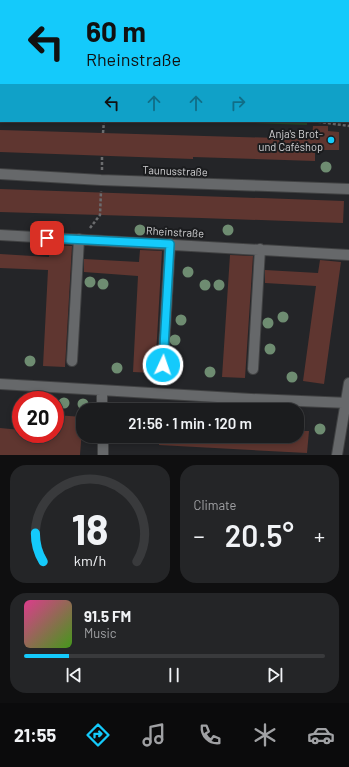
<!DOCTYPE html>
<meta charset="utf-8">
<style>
:root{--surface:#1b1c1e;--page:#242527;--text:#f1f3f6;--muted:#a0a1a4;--line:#393a3c;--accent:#14cafb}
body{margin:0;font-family:Barlow,sans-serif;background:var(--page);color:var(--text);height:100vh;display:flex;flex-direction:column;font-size:15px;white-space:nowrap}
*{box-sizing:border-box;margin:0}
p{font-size:13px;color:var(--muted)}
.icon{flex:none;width:22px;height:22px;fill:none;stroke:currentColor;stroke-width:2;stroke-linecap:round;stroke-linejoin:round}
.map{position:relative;height:455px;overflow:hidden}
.details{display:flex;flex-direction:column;gap:10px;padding:10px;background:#0f0f10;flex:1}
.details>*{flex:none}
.banner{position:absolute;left:0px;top:0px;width:349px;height:122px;box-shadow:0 2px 6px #0003,0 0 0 1px var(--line);background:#14cafb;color:#111;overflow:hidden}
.speed{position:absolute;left:12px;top:391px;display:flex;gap:8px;font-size:20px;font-weight:700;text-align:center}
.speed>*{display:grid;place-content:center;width:52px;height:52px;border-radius:50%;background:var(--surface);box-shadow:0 2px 6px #0003,0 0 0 1px var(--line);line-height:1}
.speed .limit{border:6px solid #d22;background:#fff;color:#111}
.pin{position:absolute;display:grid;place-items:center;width:34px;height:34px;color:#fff;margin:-17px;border-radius:8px;box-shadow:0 2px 6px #0006}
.me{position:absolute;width:44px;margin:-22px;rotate:3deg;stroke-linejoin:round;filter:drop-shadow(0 0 3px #0008)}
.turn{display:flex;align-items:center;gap:14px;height:84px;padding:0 20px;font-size:18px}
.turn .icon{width:52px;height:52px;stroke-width:2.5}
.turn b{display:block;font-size:28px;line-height:34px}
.lanes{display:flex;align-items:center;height:38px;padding:0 20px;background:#0003;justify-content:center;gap:20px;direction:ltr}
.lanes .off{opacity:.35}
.big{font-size:30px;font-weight:600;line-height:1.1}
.details .widget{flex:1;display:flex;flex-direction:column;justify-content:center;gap:6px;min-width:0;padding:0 14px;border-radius:16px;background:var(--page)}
.details .dial{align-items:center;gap:0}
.dial svg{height:104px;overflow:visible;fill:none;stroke:var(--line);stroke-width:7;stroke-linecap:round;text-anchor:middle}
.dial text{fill:var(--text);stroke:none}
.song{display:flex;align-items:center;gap:12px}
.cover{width:48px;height:48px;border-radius:6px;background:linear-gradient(135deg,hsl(330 70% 55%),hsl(100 70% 35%))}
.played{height:4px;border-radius:2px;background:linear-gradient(90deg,var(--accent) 15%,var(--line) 15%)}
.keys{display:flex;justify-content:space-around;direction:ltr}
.heat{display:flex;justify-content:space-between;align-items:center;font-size:22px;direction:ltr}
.details .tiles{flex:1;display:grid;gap:10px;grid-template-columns:1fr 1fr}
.widget:last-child{grid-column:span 2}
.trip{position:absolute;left:76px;top:403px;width:228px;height:40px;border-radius:16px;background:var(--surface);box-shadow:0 2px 6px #0003,0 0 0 1px var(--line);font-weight:600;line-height:40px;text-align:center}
.tab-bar{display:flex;height:64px;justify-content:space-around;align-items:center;background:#0b0b0c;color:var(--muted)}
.tab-bar .icon{width:28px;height:28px}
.tab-bar .current{color:var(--accent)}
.tab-bar b{font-size:18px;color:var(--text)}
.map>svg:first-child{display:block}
</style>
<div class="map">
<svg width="349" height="455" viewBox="0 0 349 455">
<rect width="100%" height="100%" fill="#242528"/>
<path fill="#274429" d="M204,121H307V125Z"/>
<path fill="#5f3630" d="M313,126H328V131L339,132V150H315V161L193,157V159L0,152V130L312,139Z
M0,189L344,201L343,223L201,218L0,212Z
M50,245L72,246L65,367L43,366L48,270L0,268V254L49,257Z
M140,250L162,251L155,373L133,372L138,276L84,272V259L139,262Z
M230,255L253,256L245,378L222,377Z
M320,260L341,262L324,384L303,381L316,286L265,283V270L318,273Z
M55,415L83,417L80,455H0V428L21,430V434H55Z
M297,431H309L307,453L159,445L160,436H297Z"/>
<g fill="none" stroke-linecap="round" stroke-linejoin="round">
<defs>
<path id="minor" d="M0,174L101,180L349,189
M0,235L349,255
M72,361L79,239
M163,365L170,244
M253,369L260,249
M0,384L251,399L349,403
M102,391V410
M103,436V455
M337,455L349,383"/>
</defs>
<use href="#minor" stroke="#414243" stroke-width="12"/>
<path stroke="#6b6c6e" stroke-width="2.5" stroke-dasharray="3 2" stroke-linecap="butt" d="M101,0V1
M228,0L229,1
M0,91L1,90
M0,106H1
M313,121L349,126
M103,133L104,121
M102,170V156
M90,228L100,215L101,191"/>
<use href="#minor" stroke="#66686a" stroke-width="10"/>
</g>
<g fill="#6e8c71">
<circle cx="326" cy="167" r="5.5"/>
<circle cx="140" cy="230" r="5.5"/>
<circle cx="228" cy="230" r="5.5"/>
<circle cx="188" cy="272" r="5.5"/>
<circle cx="90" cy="282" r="5.5"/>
<circle cx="103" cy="284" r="5.5"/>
<circle cx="205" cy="285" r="5.5"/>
<circle cx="219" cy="285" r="5.5"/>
<circle cx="283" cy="317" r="5.5"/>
<circle cx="181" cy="320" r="5.5"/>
<circle cx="268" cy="323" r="5.5"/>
<circle cx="175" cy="340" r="5.5"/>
<circle cx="270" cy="349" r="5.5"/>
<circle cx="30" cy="361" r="5.5"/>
<circle cx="117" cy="368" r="5.5"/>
<circle cx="176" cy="369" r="5.5"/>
<circle cx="210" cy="372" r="5.5"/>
<circle cx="292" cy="377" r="5.5"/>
<circle cx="64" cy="403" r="5.5"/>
<circle cx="83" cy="404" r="5.5"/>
<circle cx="320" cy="429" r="5.5"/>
</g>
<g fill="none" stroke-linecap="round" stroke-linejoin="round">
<defs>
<path id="route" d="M47,238L170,244L163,365"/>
</defs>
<use href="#route" stroke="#0d83a3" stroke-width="10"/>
<use href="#route" stroke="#14cafb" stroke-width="7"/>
</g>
<circle fill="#14cafb" stroke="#1b1c1e" stroke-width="1.5" cx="331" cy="140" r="4"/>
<g text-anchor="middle" stroke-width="4" stroke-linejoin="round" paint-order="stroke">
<g font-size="11" fill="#d2d2d4" stroke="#1b1c1e" text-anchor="end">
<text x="323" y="138">Anja's Brot-<tspan x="323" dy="13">und Caféshop</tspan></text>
</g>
<g font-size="11" fill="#d2d2d4" stroke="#1b1c1e">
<text transform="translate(175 171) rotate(2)" y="4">Taunusstraße</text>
<text transform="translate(175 232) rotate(3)" y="4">Rheinstraße</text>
</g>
</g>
</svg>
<div class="speed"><div class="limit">20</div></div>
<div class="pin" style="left:47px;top:238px;background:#d93025"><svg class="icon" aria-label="arrive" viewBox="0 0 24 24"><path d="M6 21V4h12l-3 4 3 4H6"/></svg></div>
<svg class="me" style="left:163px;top:365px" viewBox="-20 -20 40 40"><circle r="17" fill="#14cafb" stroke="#fff" stroke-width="3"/><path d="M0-11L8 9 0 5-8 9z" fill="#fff"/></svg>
<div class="trip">21:56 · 1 min · 120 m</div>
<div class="banner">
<div class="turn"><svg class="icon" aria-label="left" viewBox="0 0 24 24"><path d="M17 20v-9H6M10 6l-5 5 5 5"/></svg><div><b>60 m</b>Rheinstraße</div></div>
<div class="lanes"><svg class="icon" aria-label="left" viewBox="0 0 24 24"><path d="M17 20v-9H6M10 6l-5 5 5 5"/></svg><svg class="icon off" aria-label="ahead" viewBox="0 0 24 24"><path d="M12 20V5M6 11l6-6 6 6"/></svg><svg class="icon off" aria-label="ahead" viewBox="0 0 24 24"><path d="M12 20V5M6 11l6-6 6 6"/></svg><svg class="icon off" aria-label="right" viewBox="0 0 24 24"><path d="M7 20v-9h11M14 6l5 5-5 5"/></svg></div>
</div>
</div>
<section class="details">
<div class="tiles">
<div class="widget dial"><svg viewBox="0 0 100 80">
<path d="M14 69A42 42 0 1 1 86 69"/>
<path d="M14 69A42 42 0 0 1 8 47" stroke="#14cafb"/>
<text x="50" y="56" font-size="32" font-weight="700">18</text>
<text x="50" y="72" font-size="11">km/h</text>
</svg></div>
<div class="widget"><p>Climate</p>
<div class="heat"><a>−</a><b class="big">20.5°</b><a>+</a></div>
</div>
<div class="widget">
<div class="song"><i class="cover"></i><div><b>91.5 FM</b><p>Music</p></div></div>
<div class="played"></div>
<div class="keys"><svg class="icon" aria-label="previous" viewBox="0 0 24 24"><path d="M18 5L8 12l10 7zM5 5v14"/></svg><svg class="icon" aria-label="pause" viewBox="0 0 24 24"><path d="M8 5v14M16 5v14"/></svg><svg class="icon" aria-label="next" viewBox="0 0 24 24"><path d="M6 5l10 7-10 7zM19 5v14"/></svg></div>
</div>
</div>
</section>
<nav class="tab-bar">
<b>21:55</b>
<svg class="icon current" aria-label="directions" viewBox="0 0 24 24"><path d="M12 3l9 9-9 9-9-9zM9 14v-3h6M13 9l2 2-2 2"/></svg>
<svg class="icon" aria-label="music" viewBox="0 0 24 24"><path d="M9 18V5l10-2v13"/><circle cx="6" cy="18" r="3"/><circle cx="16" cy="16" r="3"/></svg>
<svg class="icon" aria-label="phone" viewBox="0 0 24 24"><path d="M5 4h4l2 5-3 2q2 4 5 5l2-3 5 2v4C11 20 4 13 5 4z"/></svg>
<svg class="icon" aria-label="climate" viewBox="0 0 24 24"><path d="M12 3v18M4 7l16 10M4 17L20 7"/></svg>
<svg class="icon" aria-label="car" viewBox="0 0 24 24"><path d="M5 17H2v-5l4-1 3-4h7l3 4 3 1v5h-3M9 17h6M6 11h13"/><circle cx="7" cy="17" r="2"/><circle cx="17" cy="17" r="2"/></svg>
</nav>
